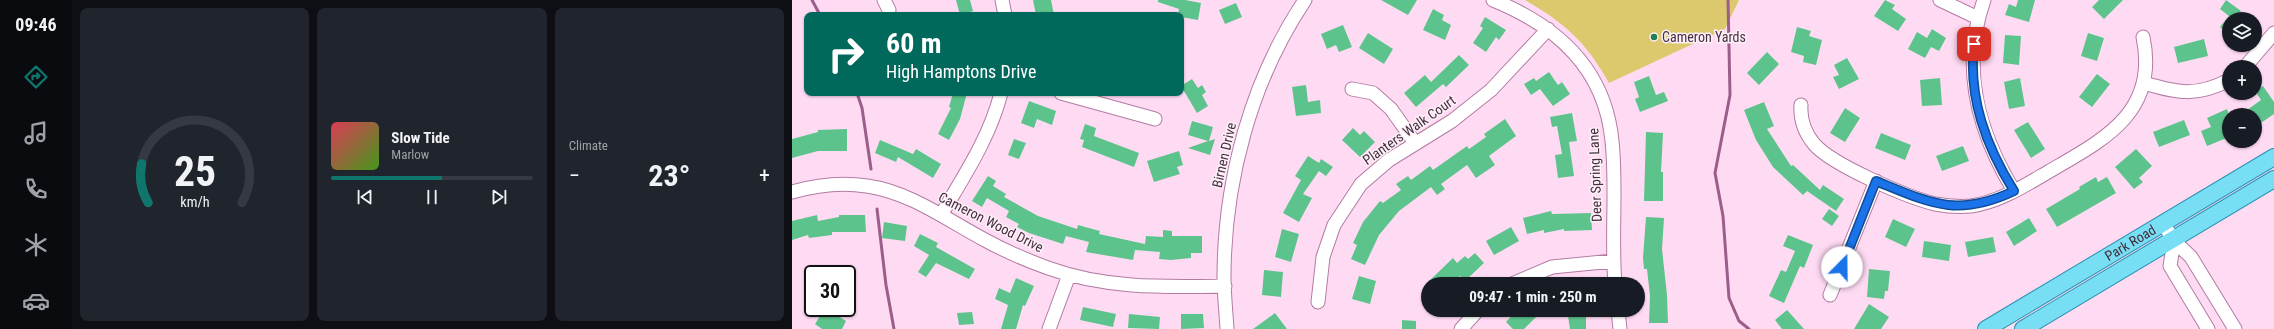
<!DOCTYPE html>
<meta charset="utf-8">
<style>
:root{--surface:#171b24;--page:#20242c;--text:#f1f3f6;--muted:#9ea1a6;--line:#363941;--accent:#0f766e}
body{margin:0;font-family:"Roboto Condensed",sans-serif;background:var(--page);color:var(--text);height:100vh;display:flex;flex-direction:column;font-size:15px;white-space:nowrap}
*{box-sizing:border-box;margin:0}
p{font-size:13px;color:var(--muted)}
.icon{flex:none;width:22px;height:22px;fill:none;stroke:currentColor;stroke-width:2;stroke-linecap:round;stroke-linejoin:round}
.map{position:relative;flex:1;overflow:hidden}
.panel{display:flex;flex-direction:column;gap:8px;padding:8px;background:#0d0f14;width:720px}
.panel>*{flex:none}
.banner{position:absolute;left:12px;top:12px;width:380px;height:84px;border-radius:8px;box-shadow:0 1px 3px #0004;background:#00695c;color:#fff;overflow:hidden}
.controls{position:absolute;left:1430px;top:12px;display:grid;gap:8px}
.controls a{display:grid;place-items:center;width:40px;height:40px;border-radius:50%;background:var(--surface);box-shadow:0 1px 3px #0004;font-size:20px}
.speed{position:absolute;left:12px;top:265px;display:flex;gap:8px;font-size:20px;font-weight:700;text-align:center}
.speed>*{display:grid;place-content:center;width:52px;height:52px;border-radius:50%;background:var(--surface);box-shadow:0 1px 3px #0004;line-height:1}
.speed .limit{border:2px solid #111;border-radius:6px;background:#fff;color:#111}
.pin{position:absolute;display:grid;place-items:center;width:34px;height:34px;color:#fff;margin:-17px;border-radius:8px;box-shadow:0 2px 6px #0006}
.me{position:absolute;width:44px;margin:-22px;rotate:22deg;stroke-linejoin:round;filter:drop-shadow(0 0 3px #0008)}
.turn{display:flex;align-items:center;gap:14px;height:84px;padding:0 16px;font-size:18px}
.turn .icon{width:52px;height:52px;stroke-width:2.5}
.turn b{display:block;font-size:28px;line-height:34px}
.big{font-size:30px;font-weight:700;line-height:1.1}
.panel .widget{flex:1;display:flex;flex-direction:column;justify-content:center;gap:6px;min-width:0;padding:0 14px;border-radius:8px;background:var(--page)}
.panel .dial{align-items:center;gap:0}
.dial svg{height:104px;overflow:visible;fill:none;stroke:var(--line);stroke-width:7;stroke-linecap:round;text-anchor:middle}
.dial text{fill:var(--text);stroke:none}
.song{display:flex;align-items:center;gap:12px}
.cover{width:48px;height:48px;border-radius:6px;background:linear-gradient(135deg,hsl(350 70% 55%),hsl(100 70% 35%))}
.played{height:4px;border-radius:2px;background:linear-gradient(90deg,var(--accent) 55%,var(--line) 55%)}
.keys{display:flex;justify-content:space-around;direction:ltr}
.heat{display:flex;justify-content:space-between;align-items:center;font-size:22px;direction:ltr}
.panel .tiles{flex:1;display:grid;gap:8px;grid-template-columns:repeat(3,1fr)}
.trip{position:absolute;left:629px;top:277px;width:224px;height:40px;border-radius:20px;background:var(--surface);box-shadow:0 1px 3px #0004;font-weight:700;line-height:40px;text-align:center}
main{display:flex;flex:1;min-height:0}
.tabs{display:flex;flex-direction:column;width:72px;justify-content:space-around;align-items:center;background:#090b0e;color:var(--muted)}
.tabs .icon{width:28px;height:28px}
.tabs .on{color:var(--accent)}
.tabs b{font-size:18px;color:var(--text)}
.map>svg:first-child{display:block}
</style>
<main>
<nav class="tabs">
<b>09:46</b>
<svg class="icon on" aria-label="directions" viewBox="0 0 24 24"><path d="M12 3l9 9-9 9-9-9zM9 14v-3h6M13 9l2 2-2 2"/></svg>
<svg class="icon" aria-label="music" viewBox="0 0 24 24"><path d="M9 18V5l10-2v13"/><circle cx="6" cy="18" r="3"/><circle cx="16" cy="16" r="3"/></svg>
<svg class="icon" aria-label="phone" viewBox="0 0 24 24"><path d="M5 4h4l2 5-3 2q2 4 5 5l2-3 5 2v4C11 20 4 13 5 4z"/></svg>
<svg class="icon" aria-label="climate" viewBox="0 0 24 24"><path d="M12 3v18M4 7l16 10M4 17L20 7"/></svg>
<svg class="icon" aria-label="car" viewBox="0 0 24 24"><path d="M5 17H2v-5l4-1 3-4h7l3 4 3 1v5h-3M9 17h6M6 11h13"/><circle cx="7" cy="17" r="2"/><circle cx="17" cy="17" r="2"/></svg>
</nav>
<section class="panel">
<div class="tiles">
<div class="widget dial"><svg viewBox="0 0 100 80">
<path d="M14 69A42 42 0 1 1 86 69"/>
<path d="M14 69A42 42 0 0 1 9 39" stroke="#0f766e"/>
<text x="50" y="56" font-size="32" font-weight="700">25</text>
<text x="50" y="72" font-size="11">km/h</text>
</svg></div>
<div class="widget">
<div class="song"><i class="cover"></i><div><b>Slow Tide</b><p>Marlow</p></div></div>
<div class="played"></div>
<div class="keys"><svg class="icon" aria-label="previous" viewBox="0 0 24 24"><path d="M18 5L8 12l10 7zM5 5v14"/></svg><svg class="icon" aria-label="pause" viewBox="0 0 24 24"><path d="M8 5v14M16 5v14"/></svg><svg class="icon" aria-label="next" viewBox="0 0 24 24"><path d="M6 5l10 7-10 7zM19 5v14"/></svg></div>
</div>
<div class="widget"><p>Climate</p>
<div class="heat"><a>−</a><b class="big">23°</b><a>+</a></div>
</div>
</div>
</section>
<div class="map">
<svg width="1482" height="329" viewBox="0 0 1482 329">
<rect width="100%" height="100%" fill="#ffdbf3"/>
<path fill="#dcc96e" d="M733,0H947L933,29L817,83C794,42 774,24 733,0Z"/>
<g fill="none" stroke-linecap="round" stroke-linejoin="round">
<path stroke="#9c5d8a" stroke-width="3" d="M20,0L28,15
M936,0L938,95L923,173L931,216L937,298L947,321L957,329
M65,93L70,108L79,169
M85,209L94,285L102,329"/>
</g>
<path fill="#5dc38c" d="M164,0H178L181,11L168,15Z
M241,0H259L262,15H244Z
M366,0H393L409,3L406,20L389,17L386,15L387,9L366,2Z
M589,0H625L616,15Z
M1093,0L1103,5L1100,9L1114,19L1106,31L1082,16Z
M1226,0H1243L1237,22L1213,15L1217,4L1224,7Z
M1307,0H1331L1312,19L1300,7Z
M1434,0L1449,11L1442,19L1437,16V35L1428,27L1437,16L1428,9Z
M444,3L450,17L433,24L427,10Z
M641,9L652,15L650,20L659,25L653,40L631,30Z
M693,17L714,30L707,40L704,37L694,52L681,43L691,28L688,26Z
M551,25L560,47L547,52L544,45L535,49L529,34Z
M1005,27L1019,31L1017,36L1030,40L1024,65L1011,62L1012,56L999,52Z
M1140,29L1154,38L1147,51L1139,47L1133,58L1116,49L1125,32L1135,38Z
M576,33L601,49L592,64L567,48Z
M1296,33L1312,38L1305,61L1289,56Z
M1213,35L1229,36L1227,65L1211,63Z
M1412,39L1416,56L1386,63L1382,47Z
M975,52L987,64L967,85L955,73Z
M667,55L677,65L654,87L651,84L624,107L612,93L633,75L639,82Z
M1055,58L1067,79L1047,89L1041,77L1047,75L1042,65Z
M757,72L766,85L770,82L778,94L761,106L748,89L739,95L732,84L742,78L744,81Z
M1305,74L1318,84L1300,107L1287,97Z
M857,76L864,95L872,92L876,101L848,112L843,99L847,97L842,82Z
M1148,78L1150,105L1130,106L1128,80Z
M1228,78L1233,106L1217,109L1212,82Z
M400,79L406,88L410,85L414,92L410,95L416,106L405,113L389,86Z
M514,85L516,102L528,100L529,113L504,116L500,87Z
M1471,86L1482,102V114L1463,127V115H1448L1469,100L1463,91Z
M161,93H175L168,119L157,140L146,134L159,108L157,107Z
M237,101L264,111L260,125L245,119L242,128L229,123Z
M972,102L982,126L975,129L999,166L1001,165L1028,190L1031,185L1052,199L1044,211L1015,191L1011,195L981,167L964,140L952,110Z
M1053,108L1068,118L1053,142L1038,133Z
M1435,109L1437,115V137L1415,146L1409,131L1419,127L1415,118Z
M780,113L785,141L777,142L782,176L766,178L763,155L770,154L765,126L760,127L758,117Z
M713,119L724,136L697,156L703,165L684,178L675,165L649,184L653,189L645,195L639,187L607,211L587,235L573,265L559,259L565,245L561,243L571,222L588,201L591,203L609,190L604,184L616,176L619,180L638,166L641,170L675,146L677,149L694,137L692,134Z
M1392,120L1398,135L1367,147L1361,132Z
M400,121L421,127L417,141L423,139L418,155L396,148L416,141L396,135Z
M1236,122L1253,149L1239,158L1222,130Z
M293,124L304,128L302,136L347,153L342,167L290,147L292,140L288,139Z
M561,128L568,135L572,131L583,142L568,157L550,140Z
M55,129V151H26L0,158V139L26,132V130Z
M854,132L871,133L869,172H871V201H852Z
M1089,133L1119,145L1113,160L1083,148Z
M222,139L234,143L227,159L216,155Z
M88,140L121,154L124,149L149,164L141,178L106,157L104,162L83,153Z
M1171,146L1177,161L1150,171L1144,156Z
M1344,149L1360,166L1347,178L1351,182L1342,189L1323,167Z
M387,151L391,165L385,167L388,174L362,182L355,161Z
M516,156L527,163L529,159L541,167L534,176L527,171L511,194L520,198L507,222L491,213L509,180L503,176Z
M196,176L204,181L201,186L214,194L212,197L246,216L285,229L286,225L308,231L307,234L353,244L354,236L371,237V230L380,231V236H410V253H399V258L379,260L367,259L368,252L343,250L341,260L294,252L297,242L274,236L271,244L237,233L225,227L227,224L214,217L217,211L195,198L190,207L180,201Z
M1304,177L1306,182L1315,177L1324,193L1265,227L1254,209L1288,189L1287,187Z
M1037,209L1047,216L1040,226L1030,219Z
M759,211L760,214L799,213L800,230L772,231V229L752,233V230L735,234L731,218Z
M25,215L26,221L47,217V215H73L74,232H40V235L17,238L16,235L0,240V221Z
M854,217L872,218L870,249L875,295L876,323H857L858,296L855,269H852L851,258Z
M1237,218L1245,231L1222,246L1214,232Z
M1101,219L1123,229L1114,247L1093,237Z
M92,222L115,226L113,241L90,238Z
M719,227L727,241L702,255L694,241Z
M490,229L507,234L499,262L483,257Z
M128,234L146,243L144,247L183,269L177,279L144,263L134,277L126,272L137,255L122,246Z
M996,235L1021,245L1012,268L1008,266L992,303L977,296L989,270L994,272L1003,251L991,246Z
M1201,237L1204,252L1176,257L1173,242Z
M1132,241L1159,245L1157,261L1130,257Z
M683,253L692,263L673,281L668,276L659,284H634L661,258L665,263L673,256L676,259Z
M1077,269L1098,271L1096,291H1093L1092,299L1075,297Z
M472,270L491,272L489,297L470,295Z
M567,276L584,281L578,304L560,299Z
M224,278L242,286L233,306L231,305L224,329H209L216,305L203,299L207,288L218,293Z
M1077,304L1097,317L1089,329H1062Z
M291,307L324,314L321,327L288,320Z
M33,308L54,321L50,329H30L23,324Z
M725,310H741L746,315L732,329H721L714,322Z
M775,310H794V329H778Z
M995,310L1012,329H990L983,320Z
M180,312L182,324L167,325L165,313Z
M483,313L495,329H461Z
M337,314L368,317L367,329L336,328Z
M389,314H411L412,328L389,329Z
M610,320L624,321V329H610Z"/>
<g fill="none" stroke-linecap="round" stroke-linejoin="round">
<defs>
<path id="minor" d="M92,0L97,10
M210,0L213,15
M701,0C765,26 813,68 820,141C825,188 819,236 823,284
M1148,0L1186,18
M1192,0C1168,68 1186,132 1222,191
M1453,67L1482,33
M1352,83C1385,93 1405,97 1437,80
M560,89L581,93L599,109L623,143
M269,93L363,119
M1009,105C1008,119 1013,133 1022,144C1040,165 1115,197 1143,204C1154,206 1167,207 1179,206C1207,202 1232,186 1256,172C1311,140 1367,113 1351,37
M0,192C24,185 50,182 75,186C118,192 155,220 193,240C213,251 234,260 256,268C314,289 372,287 433,286
M149,215C172,176 198,137 209,93
M1371,223L1382,241L1399,257L1443,329
M1382,241L1378,266L1416,329
M720,284L760,267L821,261
M1038,295L1084,181
M526,302L531,257L542,225L569,184L597,160L660,121L699,90L756,29
M826,310L828,329
M257,329L277,275
M435,329C434,312 432,294 432,277C432,182 459,80 513,0
M669,329L686,310"/>
<g id="major">
<path id="s1" d="M1194,329L1482,157"/>
<path d="M1231,329L1482,179"/>
</g>
</defs>
<use href="#minor" stroke="#b27ba2" stroke-width="15"/>
<use href="#major" stroke="#2a92b0" stroke-width="18"/>
<use href="#minor" stroke="#fff" stroke-width="13"/>
<use href="#major" stroke="#77def4" stroke-width="16"/>
</g>
<g fill="none" stroke-linecap="round" stroke-linejoin="round">
<defs>
<path id="route" d="M1050,267L1084,181C1138,203 1165,218 1222,191C1194,146 1176,98 1182,44"/>
</defs>
<use href="#route" stroke="#114b97" stroke-width="10"/>
<use href="#route" stroke="#1a73e8" stroke-width="7"/>
</g>
<circle fill="#257e53" stroke="#fdf0f9" stroke-width="1.5" cx="862" cy="37" r="4"/>
<g text-anchor="middle" stroke-width="3" stroke-linejoin="round" paint-order="stroke">
<g font-size="14" fill="#452e3e" stroke="#fdf0f9" text-anchor="start">
<text x="870" y="42">Cameron Yards</text>
</g>
<g font-size="14" fill="#452e3e" stroke="#fdf0f9">
<text transform="translate(617 130) rotate(-35)" y="5">Planters Walk Court</text>
<text transform="translate(432 155) rotate(-77)" y="5">Birnen Drive</text>
<text transform="translate(803 175) rotate(-92)" y="5">Deer Spring Lane</text>
<text transform="translate(199 222) rotate(27)" y="5">Cameron Wood Drive</text>
<text dy="5" stroke="none"><textPath href="#s1" startOffset="168">Park Road</textPath></text>
</g>
</g>
</svg>
<div class="controls">
<a><svg class="icon" aria-label="layers" viewBox="0 0 24 24"><path d="M12 4l9 5-9 5-9-5zM3 14l9 5 9-5"/></svg></a>
<a>+</a>
<a>−</a>
</div>
<div class="speed"><div class="limit">30</div></div>
<div class="pin" style="left:1182px;top:44px;background:#d93025"><svg class="icon" aria-label="arrive" viewBox="0 0 24 24"><path d="M6 21V4h12l-3 4 3 4H6"/></svg></div>
<svg class="me" style="left:1050px;top:267px" viewBox="-20 -20 40 40"><circle r="19" fill="#fff"/><path d="M0-13L10 11 0 6-10 11z" fill="#1a73e8"/></svg>
<div class="trip">09:47 · 1 min · 250 m</div>
<div class="banner">
<div class="turn"><svg class="icon" aria-label="right" viewBox="0 0 24 24"><path d="M7 20v-9h11M14 6l5 5-5 5"/></svg><div><b>60 m</b>High Hamptons Drive</div></div>
</div>
</div>
</main>
